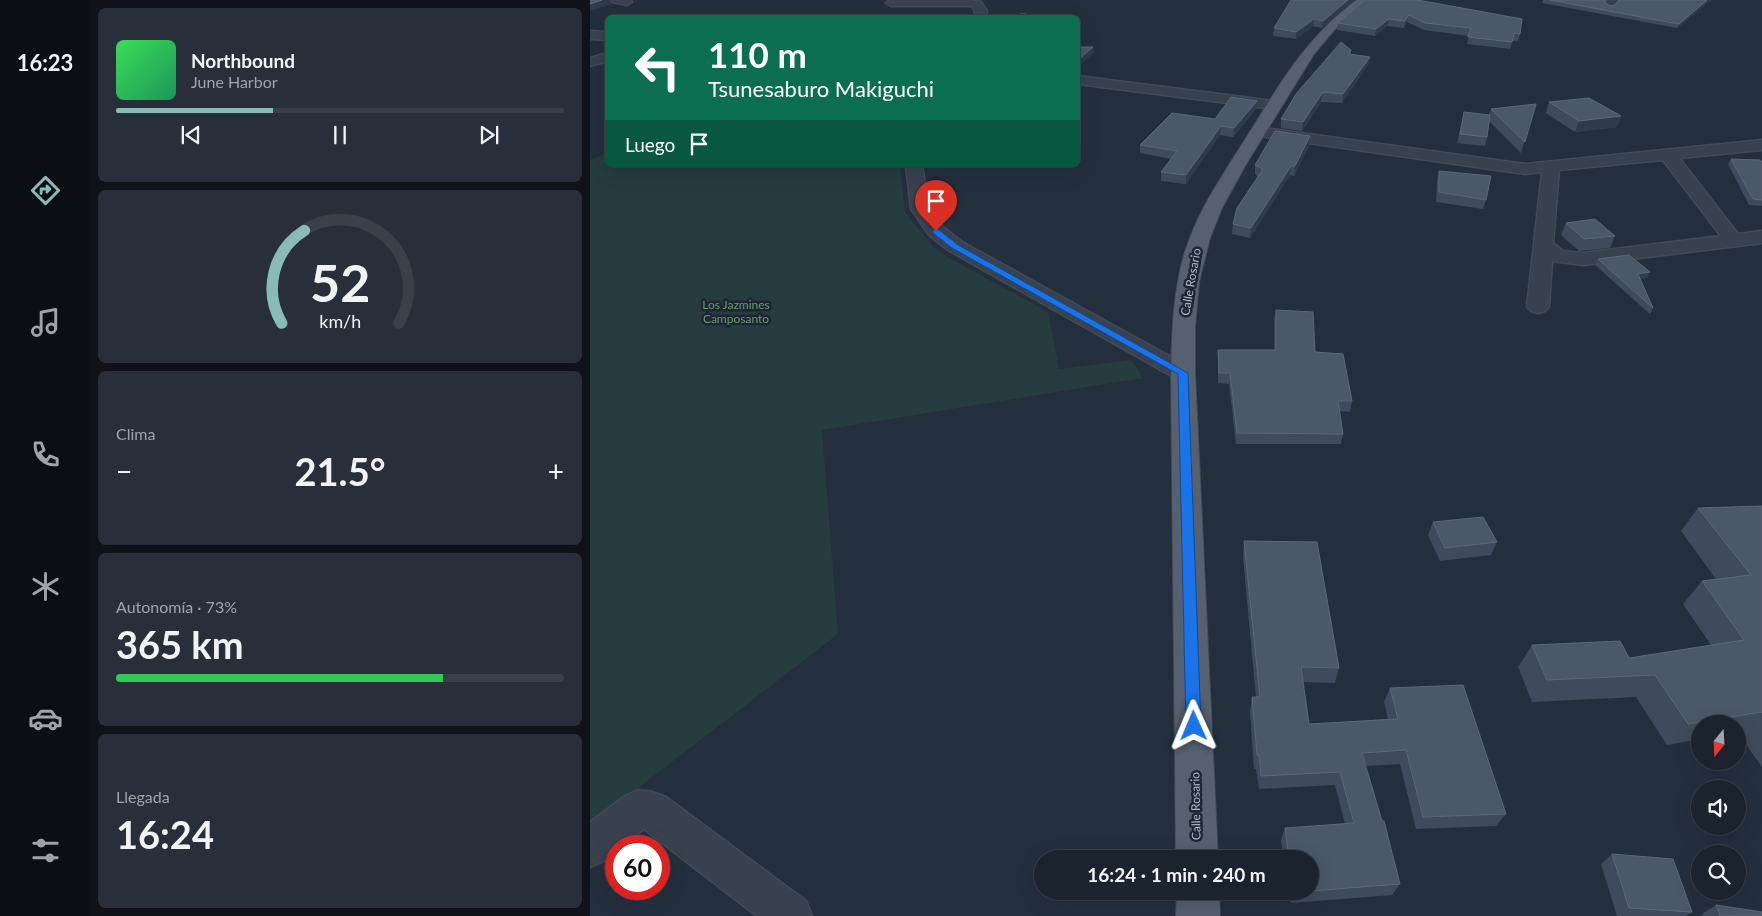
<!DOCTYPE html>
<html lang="es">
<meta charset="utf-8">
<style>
:root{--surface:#1b232e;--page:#282f3a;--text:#f1f3f6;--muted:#a0a4aa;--line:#39404a;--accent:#8bbbb9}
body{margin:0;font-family:Lato,sans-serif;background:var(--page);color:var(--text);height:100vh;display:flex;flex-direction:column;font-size:19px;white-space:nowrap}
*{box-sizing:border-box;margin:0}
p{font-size:16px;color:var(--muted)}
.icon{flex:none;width:28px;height:28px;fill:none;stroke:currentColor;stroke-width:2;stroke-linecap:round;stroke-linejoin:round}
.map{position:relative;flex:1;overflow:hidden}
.drawer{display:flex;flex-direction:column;gap:8px;padding:8px;background:#0f1319;width:500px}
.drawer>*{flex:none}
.guide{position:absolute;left:15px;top:15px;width:475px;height:152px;border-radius:8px;box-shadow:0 5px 20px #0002,0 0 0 1px var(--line);background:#0b6e4f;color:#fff;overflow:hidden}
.needle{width:32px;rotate:198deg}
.controls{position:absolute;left:1101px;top:715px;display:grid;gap:10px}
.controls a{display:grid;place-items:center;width:55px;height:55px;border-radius:50%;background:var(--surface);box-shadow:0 5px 20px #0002,0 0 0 1px var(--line);font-size:25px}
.speed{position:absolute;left:15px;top:835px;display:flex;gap:10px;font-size:25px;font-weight:700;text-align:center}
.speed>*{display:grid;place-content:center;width:65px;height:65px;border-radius:50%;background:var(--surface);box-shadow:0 5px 20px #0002,0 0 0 1px var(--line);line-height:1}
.speed .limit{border:8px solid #d22;background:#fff;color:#111}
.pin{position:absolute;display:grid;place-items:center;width:42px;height:42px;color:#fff;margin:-51px -21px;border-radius:50% 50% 50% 0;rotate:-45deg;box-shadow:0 0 5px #0007}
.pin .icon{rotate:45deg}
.me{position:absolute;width:55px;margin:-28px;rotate:359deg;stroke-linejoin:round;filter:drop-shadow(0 0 4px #0008)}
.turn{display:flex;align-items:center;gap:18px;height:105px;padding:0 20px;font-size:22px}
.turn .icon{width:65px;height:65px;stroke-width:2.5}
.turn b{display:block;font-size:35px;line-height:42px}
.then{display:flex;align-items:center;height:48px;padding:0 20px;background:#0003;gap:10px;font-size:19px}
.big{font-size:38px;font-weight:700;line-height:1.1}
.drawer .card{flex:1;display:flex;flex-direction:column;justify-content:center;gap:8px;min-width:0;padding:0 18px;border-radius:8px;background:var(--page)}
.drawer .dial{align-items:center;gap:0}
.dial svg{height:130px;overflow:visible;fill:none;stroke:var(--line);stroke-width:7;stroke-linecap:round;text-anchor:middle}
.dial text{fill:var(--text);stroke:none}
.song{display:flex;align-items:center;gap:15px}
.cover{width:60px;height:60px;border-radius:8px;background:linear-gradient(135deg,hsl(130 70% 55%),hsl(150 70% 35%))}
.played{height:5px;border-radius:2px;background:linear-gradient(90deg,var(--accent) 35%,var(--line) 35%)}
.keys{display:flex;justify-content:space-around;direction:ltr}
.heat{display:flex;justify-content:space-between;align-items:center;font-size:28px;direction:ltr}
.charge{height:8px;border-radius:4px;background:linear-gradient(90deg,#34c759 73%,var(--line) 0)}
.trip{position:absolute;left:444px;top:850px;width:285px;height:50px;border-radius:25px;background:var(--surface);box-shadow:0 5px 20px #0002,0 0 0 1px var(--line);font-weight:700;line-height:50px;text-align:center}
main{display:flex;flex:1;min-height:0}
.dock{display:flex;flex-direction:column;width:90px;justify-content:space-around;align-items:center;background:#0b0e12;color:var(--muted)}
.dock .icon{width:35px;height:35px}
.dock .selected{color:var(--accent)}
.dock b{font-size:22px;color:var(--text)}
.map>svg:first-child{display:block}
</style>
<main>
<nav class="dock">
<b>16:23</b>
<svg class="icon selected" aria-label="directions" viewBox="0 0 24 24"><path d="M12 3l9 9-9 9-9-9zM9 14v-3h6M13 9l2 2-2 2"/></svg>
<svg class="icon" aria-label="music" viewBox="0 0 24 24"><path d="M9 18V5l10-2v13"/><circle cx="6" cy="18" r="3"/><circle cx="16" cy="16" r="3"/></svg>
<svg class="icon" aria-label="phone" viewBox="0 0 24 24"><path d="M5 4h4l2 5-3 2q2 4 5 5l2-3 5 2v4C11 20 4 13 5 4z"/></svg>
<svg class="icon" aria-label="climate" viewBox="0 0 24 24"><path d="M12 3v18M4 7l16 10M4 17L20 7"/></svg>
<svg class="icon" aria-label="car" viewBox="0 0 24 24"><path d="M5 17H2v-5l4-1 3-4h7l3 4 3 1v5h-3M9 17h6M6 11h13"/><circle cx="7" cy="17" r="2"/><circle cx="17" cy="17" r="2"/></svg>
<svg class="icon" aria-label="filters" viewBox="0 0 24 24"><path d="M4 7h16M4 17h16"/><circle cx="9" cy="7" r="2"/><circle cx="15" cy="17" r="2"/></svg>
</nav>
<section class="drawer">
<div class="card">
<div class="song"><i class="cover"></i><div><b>Northbound</b><p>June Harbor</p></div></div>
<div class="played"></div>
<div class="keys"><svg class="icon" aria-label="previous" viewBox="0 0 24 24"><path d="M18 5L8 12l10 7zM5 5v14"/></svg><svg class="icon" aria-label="pause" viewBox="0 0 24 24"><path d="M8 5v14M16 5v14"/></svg><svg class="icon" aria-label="next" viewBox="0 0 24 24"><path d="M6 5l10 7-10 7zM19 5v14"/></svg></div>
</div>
<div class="card dial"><svg viewBox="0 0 100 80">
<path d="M14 69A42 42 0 1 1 86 69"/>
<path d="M14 69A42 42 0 0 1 28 12" stroke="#8bbbb9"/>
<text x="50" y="56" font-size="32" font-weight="700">52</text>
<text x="50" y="72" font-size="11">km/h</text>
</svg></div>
<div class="card"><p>Clima</p>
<div class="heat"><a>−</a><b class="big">21.5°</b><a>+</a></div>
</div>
<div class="card"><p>Autonomía · 73%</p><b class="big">365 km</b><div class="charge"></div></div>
<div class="card"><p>Llegada</p><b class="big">16:24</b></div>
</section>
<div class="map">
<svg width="1172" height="916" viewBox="0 0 1172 916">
<rect width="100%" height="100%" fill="#242f3e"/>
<path fill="#263c3f" d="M17,153L18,165H310L315,212L343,247L359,258L458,312L469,369L542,360L553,378L232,430L248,634L0,825V160Z"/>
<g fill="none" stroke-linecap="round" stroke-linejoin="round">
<defs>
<path id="minor" d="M21,0H41L42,2L37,5L22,2Z
M300,0H383L391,2L397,11L396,18H384L385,11L382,6H301L296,3Z
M1018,0H1029L1023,8L1019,9L1014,6Z
M0,31L18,32V40L0,39Z
M18,53V61L0,66V58Z
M488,76L684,101L689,102L691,105L689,108L684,109L488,84Z
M668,127L935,164L1172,140V150L1089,158L1148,234L1172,231V243L993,265L962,261L959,307L955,311L948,313L941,311L937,307L952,172L935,174L663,135L660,132L663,129ZM1073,160L1131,236L993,253L973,251L963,243L969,170Z
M316,165H332L339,209L353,227L372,242L601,368L605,373L601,378L593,380L585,378L358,250L339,235L321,209Z
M48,790L62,792L76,797L216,901L222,916H167L54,829L32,846H26V851L14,861L0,867V822L35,796Z"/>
<path id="major" d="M767,0H780L745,29L724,54L655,166L632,208L620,238L609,282L605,327V373L628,859H586L581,373C582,333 583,291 595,252C608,210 634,173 658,135C689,85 718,35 767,0Z
M587,891H629L630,916H586Z"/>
</defs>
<use href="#minor" stroke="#414a57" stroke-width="3"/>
<use href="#major" stroke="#414a57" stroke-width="2"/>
<use href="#minor" fill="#38414e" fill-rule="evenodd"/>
<use href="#major" fill="#56606e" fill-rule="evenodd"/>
</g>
<path fill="#3f4b5c" d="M765,0L732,28L723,26L706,39L683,36L684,28Z
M775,0L930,34L928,41H922L920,49L877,44L879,36L834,30L817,22L814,28L797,26L785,36L747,30L748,23Z
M953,0H1017L1015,3L1020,6L1025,5L1029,0H1121L1087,28L952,3Z
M761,50V54L780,57L778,65L752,103L731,102L712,131L691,128V119Z
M959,102L1031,116L1027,127L985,132L956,113Z
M946,104L931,153L899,121L897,137L895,146L867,143L874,112L899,115L901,109Z
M666,109L643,137L630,135L596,184L571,181V172L581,159L550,153V145Z
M720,136L719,145L704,176L700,175L660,238L642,234L643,224L668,177L665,174V165Z
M1141,159L1172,162V206L1159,205L1138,164Z
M849,171L896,200L893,209L846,202L847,180Z
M976,223L1025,236L1020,248L989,251L971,235Z
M1008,259L1060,272L1057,278L1050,279L1063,308L1060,314L1005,265Z
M686,310L725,352L762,401L760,412L750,411L753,434L751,444H646L639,384L628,383V350H684V320Z
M1172,506V767L1148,733V724H1110V739L1077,745L1046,697L942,702L928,667L942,645L1039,658L1121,645L1093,604L1112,581L1126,579L1091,531L1108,508Z
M843,522L907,542L901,555L850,561L838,535Z
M654,541L749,668L745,683L713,682L719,724L798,719L794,702L800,688L916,814L906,826L826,829L810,764L775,766L810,884L802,895L701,903L699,891H720V859H694L691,840L695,828L755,824L745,785L669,789L666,769H664L660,712L662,697H666L653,557Z
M1022,854L1102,912L1096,916H1027L1011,864Z
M1126,905L1172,916H1113L1112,914Z"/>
<path fill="#2f3b4b" d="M12,0H20L21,4L0,11V4Z
M758,0H765L732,28L733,21Z
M1117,0H1121L1087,28L1089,24Z
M819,15L817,22L814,28L815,21Z
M724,19L723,26L706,39V32Z
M799,19L797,26L785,36L786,29Z
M503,47L504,53L488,67V60Z
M780,57L778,65L752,103L753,94Z
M733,92L731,102L712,131L713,122Z
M667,101L666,109L643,137L644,128Z
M1031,116L1027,127L985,132L989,121Z
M631,126L630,135L596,184V175Z
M720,136L719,145L704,176L705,166Z
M701,166L700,175L660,238L661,228Z
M1060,272L1057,278L1045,280L1048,274Z"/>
<path fill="#4b5868" stroke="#5c6777" d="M0,0H12L0,4Z
M701,0H758L733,21L724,19L706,32L684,28Z
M775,0H828L932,19L930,34L924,33L922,42L878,37L881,28L835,23L819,15L815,21L799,19L786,29L748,23Z
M960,0H1015L1014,2L1020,6L1025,5L1029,0H1117L1089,24Z
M430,14H437V18H430Z
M751,42L761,50L759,54L780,57L753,94L733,92L713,122L691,119L706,94Z
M488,47H503L488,60Z
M641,97L667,101L644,128L631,126L596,175L571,172L587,151L550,145L582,113L625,119Z
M999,98L1031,116L989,121L959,102Z
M946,104L935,142L901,109Z
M874,112L900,115L897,137L870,134Z
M685,131L720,136L705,166H701L661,228L643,224L647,208L673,169L665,165Z
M1141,159L1170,160L1172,162V200L1163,199Z
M849,171L901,176L896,200L849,192Z
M1005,219L1025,236L994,239L976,223Z
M1039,255L1060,272L1048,274L1063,308L1008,259Z
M686,310L723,312L725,352L753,354L762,401H748L753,434L647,433L640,373H629L628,350H686Z
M1172,506V713L1171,712L1098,724L1065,675L957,680L942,645L1030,641L1039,658L1154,640L1112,581L1161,575L1108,508Z
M893,517L907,542L855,548L843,522Z
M654,541L727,542L749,668L711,667L719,724L808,719L800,688L873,685L916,814L833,817L816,750L772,753L792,821H794L810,884L720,891V859H699L695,828L764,823L750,772L671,776L669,755H667L662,697H670Z
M1022,854L1083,859L1102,912L1039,908Z
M1126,905L1172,912V916H1130Z"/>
<path fill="#1a73e8" stroke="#114b97" d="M343,229H348L368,245L598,373L611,726L609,732L604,734L598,732L596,726L588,374L362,248L343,233Z"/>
<g text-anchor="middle" stroke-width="5" stroke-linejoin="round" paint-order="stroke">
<g font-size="12" fill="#b4bcc9" stroke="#1d2633">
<text transform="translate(601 282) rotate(-80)" y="4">Calle Rosario</text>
<text transform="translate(606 806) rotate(-91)" y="4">Calle Rosario</text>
</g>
<g font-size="12" fill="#6b9a76" stroke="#1d2633">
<text x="146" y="309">Los Jazmines<tspan x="146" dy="14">Camposanto</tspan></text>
</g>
</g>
</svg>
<div class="controls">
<a><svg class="needle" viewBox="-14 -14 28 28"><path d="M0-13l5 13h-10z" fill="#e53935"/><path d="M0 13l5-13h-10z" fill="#a0a4aa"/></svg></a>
<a><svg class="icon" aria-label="sound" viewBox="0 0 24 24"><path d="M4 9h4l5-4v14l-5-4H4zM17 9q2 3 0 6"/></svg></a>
<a><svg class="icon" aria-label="search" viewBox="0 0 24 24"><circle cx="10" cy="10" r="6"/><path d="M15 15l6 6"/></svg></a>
</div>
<div class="speed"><div class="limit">60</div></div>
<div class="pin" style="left:346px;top:231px;background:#d93025"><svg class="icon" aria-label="arrive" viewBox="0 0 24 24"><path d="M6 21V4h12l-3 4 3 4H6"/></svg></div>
<svg class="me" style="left:604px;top:726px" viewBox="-20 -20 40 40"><path d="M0-17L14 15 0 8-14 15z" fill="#1a73e8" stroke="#fff" stroke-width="4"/></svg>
<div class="trip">16:24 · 1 min · 240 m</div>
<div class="guide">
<div class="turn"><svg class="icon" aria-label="left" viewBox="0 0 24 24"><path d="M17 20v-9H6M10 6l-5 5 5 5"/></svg><div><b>110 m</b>Tsunesaburo Makiguchi</div></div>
<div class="then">Luego<svg class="icon" aria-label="arrive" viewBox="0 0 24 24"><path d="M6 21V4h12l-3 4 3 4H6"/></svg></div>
</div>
</div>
</main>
